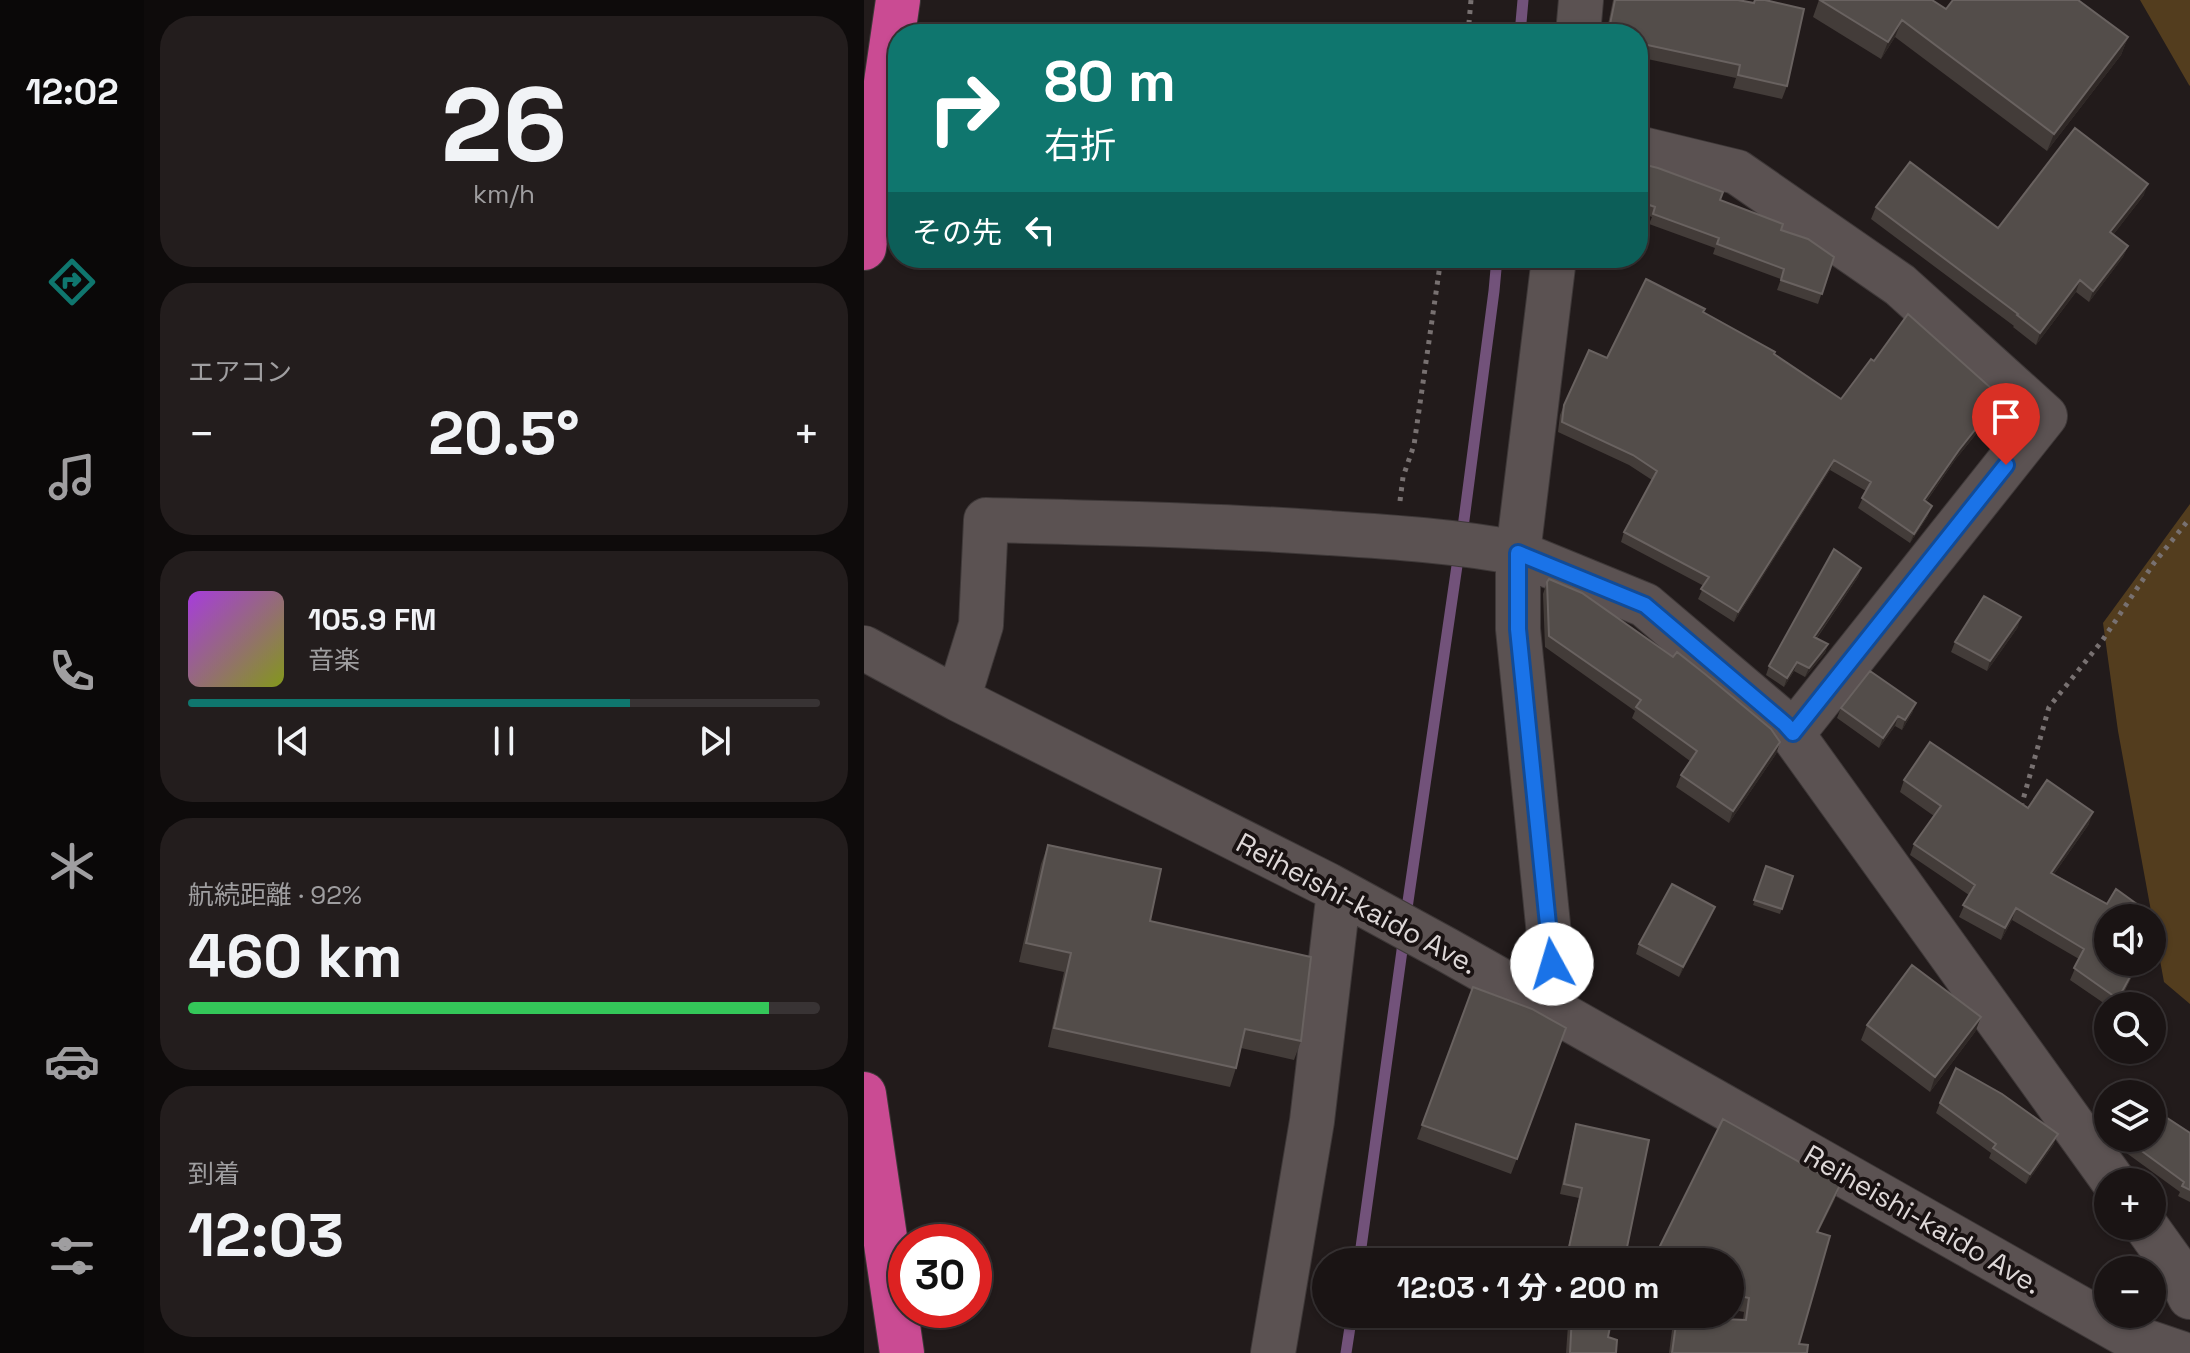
<!DOCTYPE html>
<html lang="ja">
<meta charset="utf-8">
<style>
:root{--surface:#1a1414;--page:#231d1d;--text:#f1f3f6;--muted:#9f9ea0;--line:#383334;--accent:#0f766e}
body{margin:0;font-family:"Space Grotesk","Noto Sans JP",sans-serif;background:var(--page);color:var(--text);height:100vh;display:flex;flex-direction:column;font-size:30px;white-space:nowrap}
*{box-sizing:border-box;margin:0}
p{font-size:26px;color:var(--muted)}
.icon{flex:none;width:44px;height:44px;fill:none;stroke:currentColor;stroke-width:2;stroke-linecap:round;stroke-linejoin:round}
.map{position:relative;flex:1;overflow:hidden}
.panel{display:flex;flex-direction:column;gap:16px;padding:16px;background:#0e0b0b;width:720px}
.panel>*{flex:none}
.top-card{position:absolute;left:24px;top:24px;width:760px;height:244px;border-radius:32px;box-shadow:0 2px 6px #0004,0 0 0 2px var(--line);background:#0f766e;color:#fff;overflow:hidden}
.tools{position:absolute;left:1230px;top:904px;display:grid;gap:16px}
.tools a{display:grid;place-items:center;width:72px;height:72px;border-radius:50%;background:var(--surface);box-shadow:0 2px 6px #0004,0 0 0 2px var(--line);font-size:40px}
.speed{position:absolute;left:24px;top:1224px;display:flex;gap:16px;font-size:40px;font-weight:700;text-align:center}
.speed>*{display:grid;place-content:center;width:104px;height:104px;border-radius:50%;background:var(--surface);box-shadow:0 2px 6px #0004,0 0 0 2px var(--line);line-height:1}
.speed .limit{border:12px solid #d22;background:#fff;color:#111}
.pin{position:absolute;display:grid;place-items:center;width:68px;height:68px;color:#fff;margin:-82px -34px;border-radius:50% 50% 50% 0;rotate:-45deg;box-shadow:0 0 8px #0007}
.pin .icon{rotate:45deg}
.me{position:absolute;width:88px;margin:-44px;rotate:354deg;stroke-linejoin:round;filter:drop-shadow(0 0 6px #0008)}
.turn{display:flex;align-items:center;gap:28px;height:168px;padding:0 24px;font-size:36px}
.turn .icon{width:104px;height:104px;stroke-width:2.5}
.turn b{display:block;font-size:56px;line-height:68px}
.then{display:flex;align-items:center;height:76px;padding:0 24px;background:#0003;gap:16px;font-size:30px}
.big{font-size:60px;font-weight:700;line-height:1.1}
.panel .tile{flex:1;display:flex;flex-direction:column;justify-content:center;gap:12px;min-width:0;padding:0 28px;border-radius:32px;background:var(--page)}
.panel .dial{align-items:center;gap:0}
.dial b{font-size:104px;line-height:1}
.song{display:flex;align-items:center;gap:24px}
.cover{width:96px;height:96px;border-radius:12px;background:linear-gradient(135deg,hsl(280 70% 55%),hsl(70 70% 35%))}
.played{height:8px;border-radius:4px;background:linear-gradient(90deg,var(--accent) 70%,var(--line) 70%)}
.keys{display:flex;justify-content:space-around;direction:ltr}
.heat{display:flex;justify-content:space-between;align-items:center;font-size:44px;direction:ltr}
.charge{height:12px;border-radius:6px;background:linear-gradient(90deg,#34c759 92%,var(--line) 0)}
.trip{position:absolute;left:448px;top:1248px;width:432px;height:80px;border-radius:40px;background:var(--surface);box-shadow:0 2px 6px #0004,0 0 0 2px var(--line);font-weight:700;line-height:80px;text-align:center}
main{display:flex;flex:1;min-height:0}
.menu{display:flex;flex-direction:column;width:144px;justify-content:space-around;align-items:center;background:#0a0808;color:var(--muted)}
.menu .icon{width:56px;height:56px}
.menu .on{color:var(--accent)}
.menu b{font-size:36px;color:var(--text)}
.map>svg:first-child{display:block}
</style>
<main>
<nav class="menu">
<b>12:02</b>
<svg class="icon on" aria-label="directions" viewBox="0 0 24 24"><path d="M12 3l9 9-9 9-9-9zM9 14v-3h6M13 9l2 2-2 2"/></svg>
<svg class="icon" aria-label="music" viewBox="0 0 24 24"><path d="M9 18V5l10-2v13"/><circle cx="6" cy="18" r="3"/><circle cx="16" cy="16" r="3"/></svg>
<svg class="icon" aria-label="phone" viewBox="0 0 24 24"><path d="M5 4h4l2 5-3 2q2 4 5 5l2-3 5 2v4C11 20 4 13 5 4z"/></svg>
<svg class="icon" aria-label="climate" viewBox="0 0 24 24"><path d="M12 3v18M4 7l16 10M4 17L20 7"/></svg>
<svg class="icon" aria-label="car" viewBox="0 0 24 24"><path d="M5 17H2v-5l4-1 3-4h7l3 4 3 1v5h-3M9 17h6M6 11h13"/><circle cx="7" cy="17" r="2"/><circle cx="17" cy="17" r="2"/></svg>
<svg class="icon" aria-label="filters" viewBox="0 0 24 24"><path d="M4 7h16M4 17h16"/><circle cx="9" cy="7" r="2"/><circle cx="15" cy="17" r="2"/></svg>
</nav>
<section class="panel">
<div class="tile dial"><b>26</b><p>km/h</p></div>
<div class="tile"><p>エアコン</p>
<div class="heat"><a>−</a><b class="big">20.5°</b><a>+</a></div>
</div>
<div class="tile">
<div class="song"><i class="cover"></i><div><b>105.9 FM</b><p>音楽</p></div></div>
<div class="played"></div>
<div class="keys"><svg class="icon" aria-label="previous" viewBox="0 0 24 24"><path d="M18 5L8 12l10 7zM5 5v14"/></svg><svg class="icon" aria-label="pause" viewBox="0 0 24 24"><path d="M8 5v14M16 5v14"/></svg><svg class="icon" aria-label="next" viewBox="0 0 24 24"><path d="M6 5l10 7-10 7zM19 5v14"/></svg></div>
</div>
<div class="tile"><p>航続距離 · 92%</p><b class="big">460 km</b><div class="charge"></div></div>
<div class="tile"><p>到着</p><b class="big">12:03</b></div>
</section>
<div class="map">
<svg width="1326" height="1353" viewBox="0 0 1326 1353">
<rect width="100%" height="100%" fill="#221b1b"/>
<path fill="#533d1e" d="M1276,0H1326V86L1325,85Z
M1326,504V1004L1300,982L1254,731L1239,623Z"/>
<g fill="none" stroke-linecap="round" stroke-linejoin="round">
<path stroke="#72527a" stroke-width="11" d="M656,34L659,0
M598,535L630,291L633,258
M542,915L595,552
M495,1262L540,936
M482,1353L488,1314"/>
<defs>
<path id="minor" d="M714,34L717,0
M774,148L873,172L1036,285L1181,416L929,733
M0,648L94,699L464,885L583,950L1263,1335L1316,1353
M94,699L117,625L122,520C236,523 350,525 465,533C528,537 592,541 654,553L781,605L921,724L1250,1182
M682,1006L688,964L654,629V553L690,258
M1282,1226L1312,1268L1326,1297
M409,1353L448,1121L475,891"/>
<path id="highway" d="M0,248L10,165L34,0
M0,1094L38,1353"/>
</defs>
<use href="#minor" stroke="#3e3838" stroke-width="46"/>
<use href="#highway" stroke="#3e3838" stroke-width="46"/>
<path stroke="#787171" stroke-width="5" stroke-dasharray="4 6" stroke-linecap="butt" d="M604,34L607,0
M536,501L539,477L550,445L577,258
M1157,807L1185,707L1238,641L1290,563L1326,518"/>
<use href="#minor" stroke="#5b5252" stroke-width="44"/>
<use href="#highway" stroke="#ca4b93" stroke-width="44"/>
</g>
<path fill="#433c39" d="M749,0H874L889,3L890,0L923,86L918,99L869,88L872,78L774,57V34H742Z
M955,0L1082,9L1264,37L1257,55L1183,151L1031,37L1017,59L949,17Z
M774,163L856,200L970,257L954,304L913,290L917,279L849,254L851,248L785,224L788,217L774,212Z
M1280,195L1249,235L1264,246L1259,257L1225,302L1212,292L1172,345L1149,327L1150,326L1007,219L1012,207L1134,228Z
M840,313L910,355L977,399L1010,361L1134,407L1091,460L1062,502L1064,516L1046,543L994,508L1002,491L966,470L870,622L834,599L840,586L757,542L760,532L788,480L765,465L694,432L696,415L700,405L743,358Z
M997,568L994,577L953,638L964,644L961,653L941,677L930,671L920,687L902,675L905,666Z
M683,582L916,742L912,754L865,823L812,787L817,775L826,761L768,718L771,711L681,647L679,594Z
M1154,627L1123,671L1087,652L1091,642Z
M1052,703L1048,713L1038,730L1031,726L1015,748L973,718L977,708Z
M1040,780L1164,808L1225,824L1190,874L1291,931L1253,1006H1244L1206,980L1215,959L1148,920L1137,940L1095,917L1105,895L1046,855L1050,844L1070,816L1036,792Z
M184,845L286,921L437,1041L430,1060L377,1048L372,1068L366,1087L184,1047L200,972L155,962L177,864Z
M902,866L929,876L916,914L889,905Z
M847,917L815,977L772,954L775,944Z
M609,987L702,1028L647,1174L553,1139Z
M1117,1017L1111,1032L1066,1092L997,1040L1003,1025Z
M1076,1103L1190,1144L1162,1184L1125,1158L1127,1153L1072,1113Z
M712,1124L760,1262H701L715,1198L696,1194L709,1134Z
M1326,1133V1202L1314,1196L1316,1192L1257,1149L1251,1141L1252,1138H1288Z
M971,1199L954,1232L935,1344L943,1353H805L808,1330L813,1317L879,1320L880,1312L866,1309V1262Z
M708,1315L744,1337L752,1353H702L704,1325Z"/>
<path fill="#2f2826" d="M1038,20L1031,37L1017,59L1024,42Z
M1264,37L1257,55L1183,151L1190,134Z
M1284,184L1280,195L1242,244L1246,232Z
M1264,246L1259,257L1225,302L1229,291Z
M1216,280L1212,292L1172,345L1176,333Z
M1137,397L1134,407L1091,460L1056,510L1060,500L1095,450Z
M970,460L966,470L870,622L874,612Z
M1068,506L1064,516L1046,543L1050,534Z
M997,568L994,577L947,646L950,637Z
M1157,617L1154,627L1123,671L1126,661Z
M964,644L961,653L941,677L945,668Z
M933,662L930,671L920,687L923,678Z
M1052,703L1048,713L1038,730L1041,720Z
M1034,716L1031,726L1015,748L1019,738Z
M916,742L912,754L865,823L869,811Z
M1229,812L1225,824L1183,884L1187,873Z
M851,907L847,917L815,977L819,967Z
M1152,908L1148,920L1137,940L1141,928Z
M1274,962H1275L1252,1006L1254,999Z
M1117,1017L1111,1032L1066,1092L1071,1077Z
M1194,1134L1190,1144L1162,1184L1166,1174Z
M976,1185L971,1199L948,1245L953,1232Z"/>
<path fill="#534d4a" stroke="#696260" stroke-width="2" d="M751,0H874L890,3L891,0H901L940,9L923,86L874,75L876,65L774,43V34H744Z
M956,0H1068L1082,9L1089,0H1214L1264,37L1190,134L1038,20L1024,42Z
M1211,128L1284,184L1246,232L1264,246L1229,291L1216,280L1176,333L1153,315L1154,314L1012,207L1046,162L1134,228Z
M774,163L794,168L859,192L856,200L919,224L917,230L944,239L970,257L958,294L917,280L920,269L853,244L855,238L789,214L791,207L774,201Z
M782,279L841,309L839,312L911,352L910,354L977,399L1007,359L1010,361L1044,314L1137,397L1095,450L1060,500L1068,506L1050,534L998,498L1007,482L970,460L874,612L837,589L845,577L760,532L793,471L769,455L698,422L700,405L725,350L743,358Z
M970,549L997,568L950,637L964,644L945,668L933,662L923,678L905,666Z
M685,579L718,593L809,657L813,652L841,674L907,729L916,742L869,811L817,775L833,751L772,707L777,700L685,636L683,582Z
M1120,596L1157,617L1126,661L1091,642Z
M1006,671L1052,703L1041,720L1034,716L1019,738L977,708Z
M1066,742L1164,808L1183,780L1229,812L1187,873L1243,904L1252,889L1295,920L1288,934V918H1244V962H1274L1254,999L1210,968L1220,949L1152,908L1141,928L1099,905L1111,885L1050,844L1077,806L1040,780Z
M184,845L297,869L286,921L447,957L437,1041L381,1029L372,1068L190,1028L207,953L162,943Z
M902,866L929,876L918,909L890,900Z
M808,884L851,907L819,967L775,944Z
M1048,965L1117,1017L1071,1077L1003,1025Z
M609,987L668,1009L702,1028L653,1159L558,1125Z
M1092,1068L1138,1094L1194,1134L1166,1174L1129,1148L1132,1144L1076,1103Z
M1288,1108L1326,1133V1190L1318,1186L1320,1182L1260,1138H1288Z
M859,1119L976,1185L953,1232L966,1236L935,1344L944,1345L943,1353H808L813,1317L882,1320L885,1298L866,1294V1262H788Z
M712,1124L785,1140L760,1262H709L702,1261L718,1188L700,1184Z
M708,1315L748,1317L744,1337L753,1340L752,1353H706Z"/>
<g fill="none" stroke-linecap="round" stroke-linejoin="round">
<defs>
<path id="route" d="M688,964L654,629V553L781,605L921,724L929,733L1142,465"/>
</defs>
<use href="#route" stroke="#114b97" stroke-width="20"/>
<use href="#route" stroke="#1a73e8" stroke-width="14"/>
</g>
<g text-anchor="middle" stroke-width="8" stroke-linejoin="round" paint-order="stroke">
<g font-size="28" fill="#ded8d8" stroke="#191212">
<text transform="translate(493 903) rotate(28)" y="10">Reiheishi-kaido Ave.</text>
<text transform="translate(1059 1219) rotate(30)" y="10">Reiheishi-kaido Ave.</text>
</g>
</g>
</svg>
<div class="tools">
<a><svg class="icon" aria-label="sound" viewBox="0 0 24 24"><path d="M4 9h4l5-4v14l-5-4H4zM17 9q2 3 0 6"/></svg></a>
<a><svg class="icon" aria-label="search" viewBox="0 0 24 24"><circle cx="10" cy="10" r="6"/><path d="M15 15l6 6"/></svg></a>
<a><svg class="icon" aria-label="layers" viewBox="0 0 24 24"><path d="M12 4l9 5-9 5-9-5zM3 14l9 5 9-5"/></svg></a>
<a>+</a>
<a>−</a>
</div>
<div class="speed"><div class="limit">30</div></div>
<div class="pin" style="left:1142px;top:465px;background:#d93025"><svg class="icon" aria-label="arrive" viewBox="0 0 24 24"><path d="M6 21V4h12l-3 4 3 4H6"/></svg></div>
<svg class="me" style="left:688px;top:964px" viewBox="-20 -20 40 40"><circle r="19" fill="#fff"/><path d="M0-13L10 11 0 6-10 11z" fill="#1a73e8"/></svg>
<div class="trip">12:03 · 1 分 · 200 m</div>
<div class="top-card">
<div class="turn"><svg class="icon" aria-label="right" viewBox="0 0 24 24"><path d="M7 20v-9h11M14 6l5 5-5 5"/></svg><div><b>80 m</b>右折</div></div>
<div class="then">その先<svg class="icon" aria-label="left" viewBox="0 0 24 24"><path d="M17 20v-9H6M10 6l-5 5 5 5"/></svg></div>
</div>
</div>
</main>
